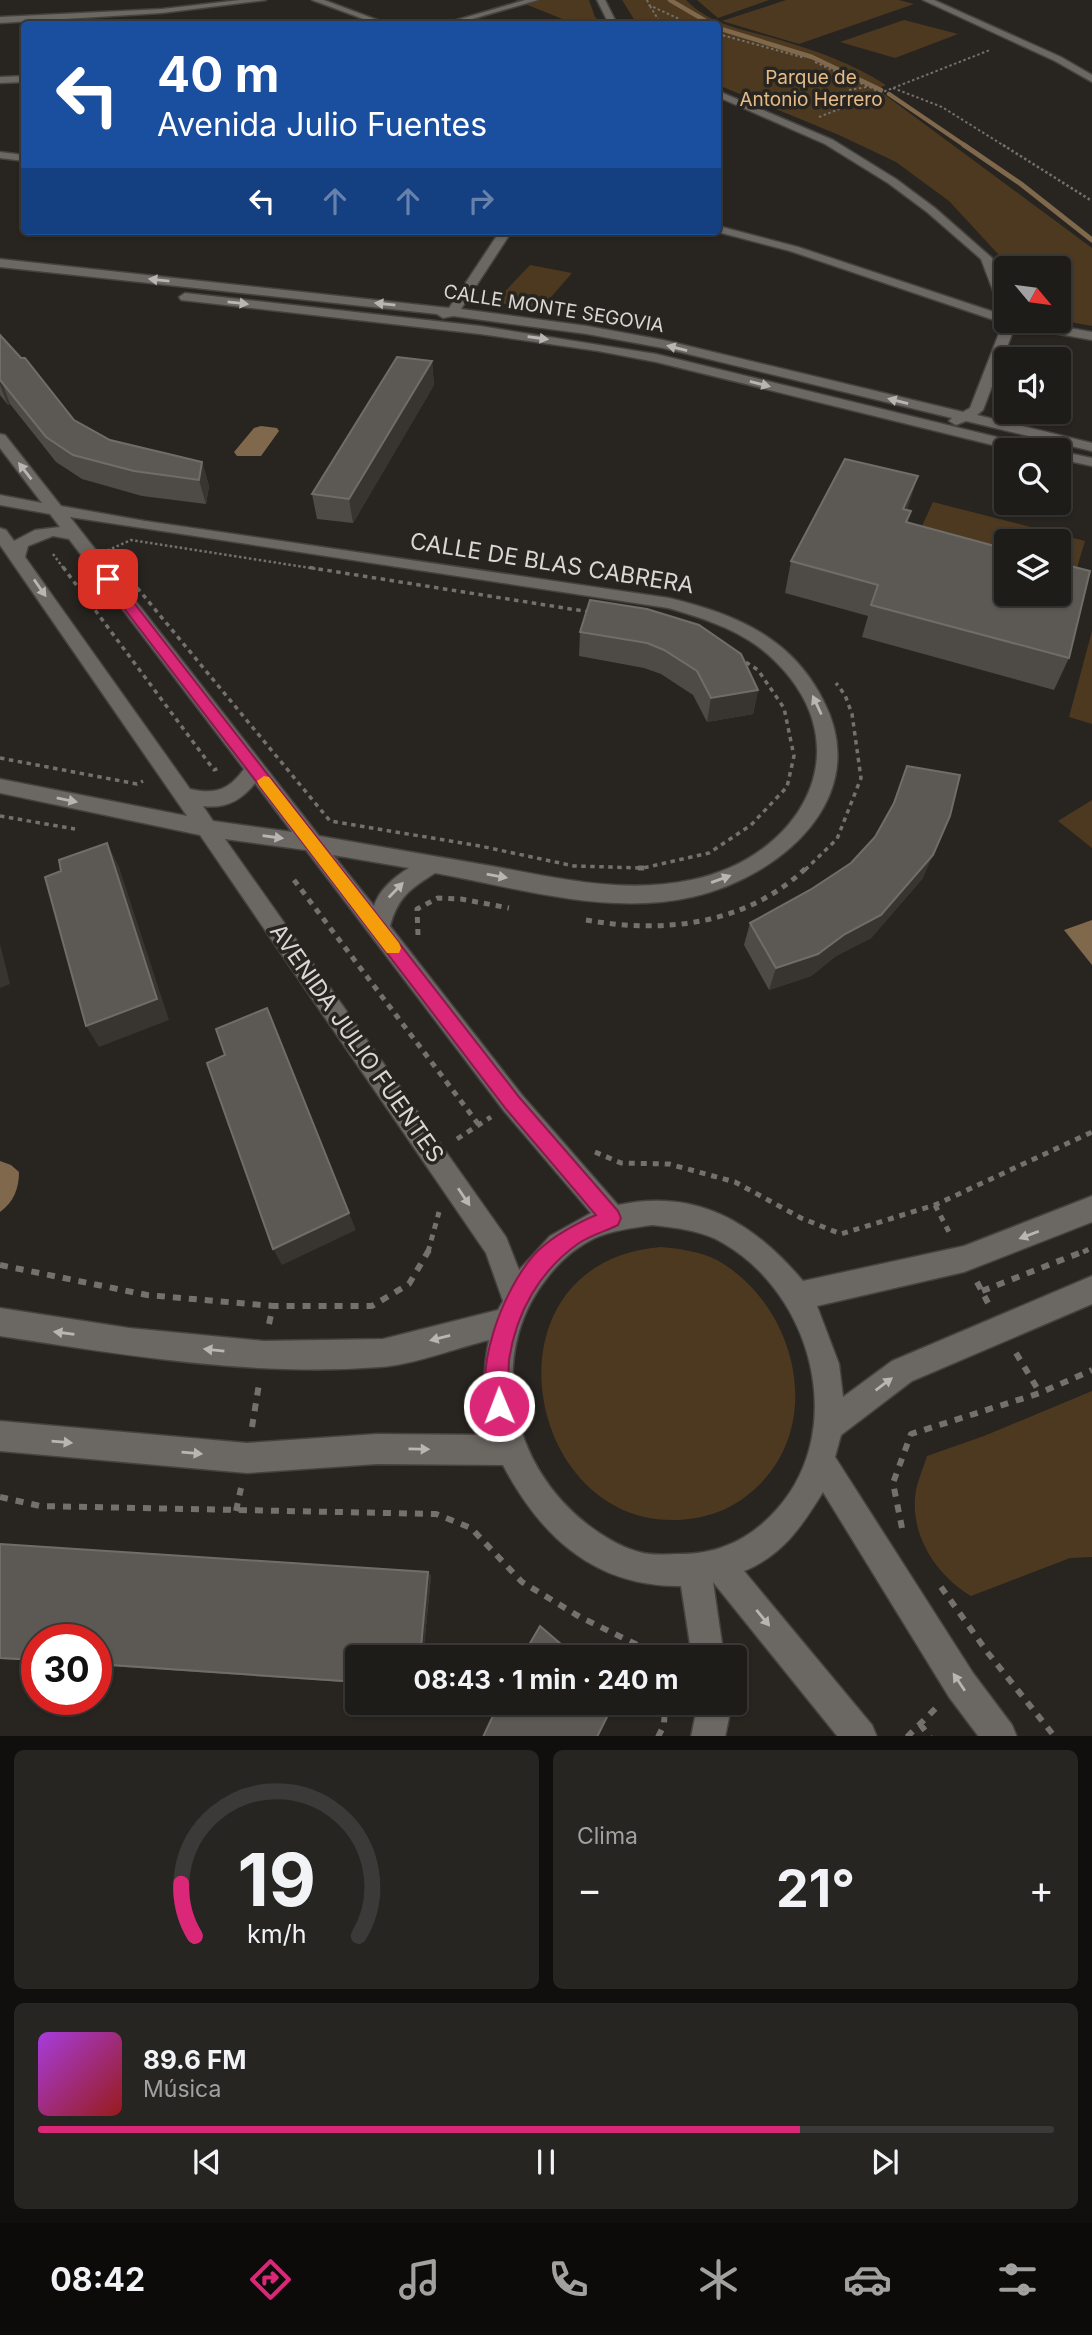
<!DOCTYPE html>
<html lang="es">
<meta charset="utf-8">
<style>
:root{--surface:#1e1c19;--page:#262522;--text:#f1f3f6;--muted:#a1a1a2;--line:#3c3a38;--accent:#db2777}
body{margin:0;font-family:Inter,sans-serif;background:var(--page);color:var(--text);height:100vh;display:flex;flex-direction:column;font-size:26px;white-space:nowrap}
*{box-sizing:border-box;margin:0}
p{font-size:23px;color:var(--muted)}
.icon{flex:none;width:38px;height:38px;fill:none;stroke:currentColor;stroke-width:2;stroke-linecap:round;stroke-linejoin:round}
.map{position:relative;height:1736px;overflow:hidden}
.side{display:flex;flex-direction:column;gap:14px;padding:14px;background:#100f0e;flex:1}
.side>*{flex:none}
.top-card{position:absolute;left:21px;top:21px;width:700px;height:214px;border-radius:7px;box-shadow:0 2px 5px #0004,0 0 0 2px var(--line);background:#1a4fa0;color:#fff;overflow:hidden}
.needle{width:46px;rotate:119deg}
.tools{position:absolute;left:994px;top:256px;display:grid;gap:14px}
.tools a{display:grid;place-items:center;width:77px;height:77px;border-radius:7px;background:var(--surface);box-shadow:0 2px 5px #0004,0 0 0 2px var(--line);font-size:35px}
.speed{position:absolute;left:21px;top:1624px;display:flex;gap:14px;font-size:35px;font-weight:700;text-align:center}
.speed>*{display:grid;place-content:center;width:91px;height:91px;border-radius:50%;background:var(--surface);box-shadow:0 2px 5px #0004,0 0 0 2px var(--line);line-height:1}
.speed .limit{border:10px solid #d22;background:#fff;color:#111}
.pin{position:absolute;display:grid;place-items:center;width:60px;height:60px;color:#fff;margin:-30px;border-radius:14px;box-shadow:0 4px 10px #0006}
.me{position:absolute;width:77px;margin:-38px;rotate:359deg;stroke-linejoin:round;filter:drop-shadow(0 0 5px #0008)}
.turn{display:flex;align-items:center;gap:24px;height:147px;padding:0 21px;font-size:32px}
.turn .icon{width:91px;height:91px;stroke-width:2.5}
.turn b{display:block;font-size:49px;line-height:60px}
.lanes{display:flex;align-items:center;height:66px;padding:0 21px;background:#0003;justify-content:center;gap:35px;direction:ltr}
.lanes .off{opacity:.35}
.big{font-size:52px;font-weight:700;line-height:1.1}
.side .card{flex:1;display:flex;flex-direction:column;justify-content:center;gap:10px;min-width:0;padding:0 24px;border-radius:10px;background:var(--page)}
.side .dial{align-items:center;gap:0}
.dial svg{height:182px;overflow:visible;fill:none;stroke:var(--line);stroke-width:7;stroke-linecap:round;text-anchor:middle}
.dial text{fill:var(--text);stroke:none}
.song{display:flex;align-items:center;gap:21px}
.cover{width:84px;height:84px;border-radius:10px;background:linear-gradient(135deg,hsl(280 70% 55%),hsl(0 70% 35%))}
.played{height:7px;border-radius:4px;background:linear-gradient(90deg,var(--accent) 75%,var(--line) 75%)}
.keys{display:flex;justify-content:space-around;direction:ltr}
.heat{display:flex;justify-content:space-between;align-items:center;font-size:38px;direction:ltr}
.side .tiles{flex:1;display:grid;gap:14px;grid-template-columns:1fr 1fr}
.card:last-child{grid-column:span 2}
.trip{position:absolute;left:345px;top:1645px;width:402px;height:70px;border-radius:7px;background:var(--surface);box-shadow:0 2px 5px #0004,0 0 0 2px var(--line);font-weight:700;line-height:70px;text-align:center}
.menu{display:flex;height:112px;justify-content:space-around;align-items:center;background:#0c0b0a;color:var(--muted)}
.menu .icon{width:49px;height:49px}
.menu .current{color:var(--accent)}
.menu b{font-size:32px;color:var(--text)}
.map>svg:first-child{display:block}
</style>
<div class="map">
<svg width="1092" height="1737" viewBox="0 0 1092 1737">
<rect width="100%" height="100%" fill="#282521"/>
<path fill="#4c3920" d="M515,0H589L595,17L602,24H575Z
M622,0H686C711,26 747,30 780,40C817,51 854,64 886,85L877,89L1092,248V326L1059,320V268H1006V271L998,254L949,201L896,162L839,135L718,85V24H637Z
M697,0H769L718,18Z
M786,0H899L914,4L799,44L722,21Z
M904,20L958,34L895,58L840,42Z
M530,265L572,273L539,311L495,302Z
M933,502L1085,541L1073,581L1059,577V541H1006V563L916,539Z
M1092,631V724L1069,717Z
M1092,800V848L1058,821Z
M661,1247C680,1249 699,1251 717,1260C792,1302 825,1415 762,1482C738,1507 712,1518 678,1520C522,1526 478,1262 661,1247Z
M1092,1391V1557L1070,1558L971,1596C938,1576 912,1539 915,1498C916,1484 923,1469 927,1456L984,1436Z"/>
<path fill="#7f684b" d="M261,426L277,428L279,431L261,456H237L234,452L254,428Z
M1092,920V965L1064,930Z
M0,1161L11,1165L19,1172C19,1188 14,1202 0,1212Z"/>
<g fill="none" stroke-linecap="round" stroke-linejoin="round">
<path stroke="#7f684b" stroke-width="4.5" d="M670,0L711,24
M718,28L812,57L881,90
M889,94L967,147"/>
<path stroke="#7f684b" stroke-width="5" d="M964,145L1021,184L1092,240"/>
<defs>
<path id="street" d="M240,0H266L162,13L0,23V17L162,9Z
M312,0H324L388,24H377Z
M525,0H538L455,24H443Z
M597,0H605L617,24H609Z
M923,0H934L1061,57L1092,75V82L1055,61Z
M24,76V82L0,83V77Z
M718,91L833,140L896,179L935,208L992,258L1006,294V313L1000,309L981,259L927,212L888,183L825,144L718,97Z
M0,152L24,155V161L0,158Z
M718,226L798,247L1006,316V320H1024L1092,332V340L1015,326L983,410L977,415L1092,443V451L966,421L956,425L949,421L952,418L663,348L587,334L453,316L443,318L437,314L0,267V259L449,308L500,231H512L461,309L587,326L663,340L963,412L970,408L1003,323L790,251L714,231H718Z
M185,293L480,326L656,354L1037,447L1039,450H1013L656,362L598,351L480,334L181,300L179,297Z
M0,434L5,435L61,506L145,521L669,598C706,607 745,619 776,643C796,658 812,678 823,700C874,797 781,877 692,897C608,916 518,888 435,873C410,889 398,897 390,926L522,1095L618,1205C697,1188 754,1223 803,1281L964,1246L1092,1196V1222L964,1272L817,1306L839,1364L843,1397L892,1361L1092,1276V1304L912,1381L841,1435L835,1457L973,1673L1012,1725L1017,1737H979L949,1697L823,1492C802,1526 783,1555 744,1571L872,1725L877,1737H838L713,1582L724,1657H692L681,1586C595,1587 541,1537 503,1465L377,1464L247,1473L0,1451V1421L247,1443L377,1434L492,1435C483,1403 482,1373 489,1340C456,1348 413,1365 380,1367C253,1377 125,1355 0,1336V1308L129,1328L264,1341L383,1339L498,1310L503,1301L486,1253L200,835L0,793V779L187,816L0,545V528L6,530L14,541L35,530L60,527L50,514L0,505V495L42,503L0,448ZM70,517L668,608C707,619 748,633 776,662C864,750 799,858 691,880C625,894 561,879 497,867C437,857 378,846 319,836ZM53,536L69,539L244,769C229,790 215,795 190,789L25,557L28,546ZM255,783L292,832L213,821L203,806C225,809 241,801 255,783ZM225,839L306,850L504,1111L591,1213L550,1236L519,1270L506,1237ZM333,855L409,868C394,877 379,890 374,906ZM652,1225C676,1228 702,1230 723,1243C812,1294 848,1428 778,1508C752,1538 720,1554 681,1554C668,1554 652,1556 639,1552C620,1547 603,1536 588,1525C512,1467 485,1356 547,1278C560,1261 576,1247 595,1238C613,1230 633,1228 652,1225Z
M1059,451L1092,458V466L1059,459Z
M698,1703H732L725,1737H691Z"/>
</defs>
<use href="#street" stroke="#44423f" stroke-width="3"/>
<path stroke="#73706d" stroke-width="2" stroke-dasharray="2.5 2.5" stroke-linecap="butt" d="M647,0L649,5L690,24
M650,6L661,24
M718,34L805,58
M815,62L880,92
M893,88L942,107L1006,147
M849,90L867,87
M819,117L990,50"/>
<path stroke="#73706d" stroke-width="2.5" stroke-dasharray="2.5 2.5" stroke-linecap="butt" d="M1003,145L1092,201
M53,554L64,569
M121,569L106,551L131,540L317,569"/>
<path stroke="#73706d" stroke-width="3.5" stroke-dasharray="4.5 4.5" stroke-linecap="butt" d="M63,567L214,770L219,768
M120,567L330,821L480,846L574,866L643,868L709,853L751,825L787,787L794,756L784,708L758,670L707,637L615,616L306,567
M0,758L137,784L143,781
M0,816L75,829
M805,870L837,839L861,778L852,714L845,695L836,683"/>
<path stroke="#73706d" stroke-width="5" stroke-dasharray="6 6" stroke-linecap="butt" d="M638,868H644
M294,880L479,1125
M586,920C664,934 746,925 806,868
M418,935L417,909L438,898L461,899L509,908
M457,1139L491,1117
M595,1152L621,1163L669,1164L735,1182L801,1218L841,1234L935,1205L1092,1132
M935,1205L949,1232
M428,1252L439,1212
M1083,1252L1092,1248"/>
<path stroke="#73706d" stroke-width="6" stroke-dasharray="8 8" stroke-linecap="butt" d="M0,1265L147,1295L273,1306
M977,1282L988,1303
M982,1291L1087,1250
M269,1324L273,1306H372L409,1284L429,1250
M1016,1353L1040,1393
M252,1427L259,1384
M0,1497L40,1506L436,1514L471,1528L522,1582L580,1617L648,1650L651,1657
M236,1511L241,1488
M902,1528L893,1483L911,1434L1040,1393L1092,1370
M941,1587L988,1653L1055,1737
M920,1724L930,1737
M658,1737L664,1725L665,1703
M907,1737L937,1707"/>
<use href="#street" fill="#6b6763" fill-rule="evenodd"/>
</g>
<path fill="#4e4a46" d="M0,335L74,420L110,440L202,462L209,486L206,504L142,496L82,479L56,462L10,404L8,405L0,395Z
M432,361L434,385L353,523L317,519L312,494Z
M907,510L908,522L1069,658L1054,690L862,637L868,616L785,593L791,561Z
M590,600L758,690L753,714L707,722L693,695L661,674L644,668L579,656L580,632Z
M907,766L923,878L871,938L836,956L811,976L769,990L744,945L750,923L810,890L851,863L875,837L892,806Z
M0,1544L428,1572L431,1576L423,1657H357V1683L96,1665V1640H37V1661L0,1659Z"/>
<path fill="#383531" d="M432,361L434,385L353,523L349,499Z
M0,380H1L10,404L8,405L0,385Z
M202,462L209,486L206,504L199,480Z
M918,476L908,508L894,540L903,509Z
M758,690L753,714L707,722L711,698Z
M107,843L119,867L169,1020L99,1047L86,1026Z
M933,855L923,878L871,938L836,956L811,976L769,990L776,968Z
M0,944L10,984L0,988Z
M349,1213L356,1230L282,1265L273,1249Z
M428,1572L431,1576L423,1657H420Z"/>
<path fill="#5c5955" stroke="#706d69" stroke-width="2" d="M0,335L21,358H25L74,420L110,440L202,462L199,480L134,471L73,455L46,437L0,380Z
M397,357L432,361L349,499L312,494Z
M845,459L918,476L903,509L911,511L906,522L1006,549V593H1059V563L1090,571L1069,658L871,605L878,585L791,561Z
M590,600L647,609L699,625L741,654L758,690L711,698L697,671L664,650L647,643L580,632Z
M907,766L960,775L950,816L933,855L881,915L845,934L818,954L776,968L750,923L810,890L851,863L875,837L894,803Z
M107,843L157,999L86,1026L45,877L61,871L59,860Z
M267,1008L349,1213L273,1249L207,1063L225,1055L216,1029Z
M0,1544L428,1572L420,1657H357V1682L96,1664V1640H37V1660L0,1658Z
M540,1626L576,1657H522Z
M499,1703H614L597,1737H483Z"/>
<defs><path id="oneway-solid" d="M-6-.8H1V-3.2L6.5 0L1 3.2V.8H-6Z" transform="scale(1.75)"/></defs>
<g fill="#b8b5b2">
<use href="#oneway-solid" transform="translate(159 280) rotate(-174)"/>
<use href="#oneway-solid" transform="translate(238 303) rotate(6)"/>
<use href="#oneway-solid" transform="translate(385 304) rotate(-174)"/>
<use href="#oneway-solid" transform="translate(538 338) rotate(8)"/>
<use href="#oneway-solid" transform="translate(677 348) rotate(-166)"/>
<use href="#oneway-solid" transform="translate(760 384) rotate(14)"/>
<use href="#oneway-solid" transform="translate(898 401) rotate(-166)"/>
<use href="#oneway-solid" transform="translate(25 471) rotate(-128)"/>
<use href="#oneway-solid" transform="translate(40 588) rotate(55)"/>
<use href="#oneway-solid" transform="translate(817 705) rotate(-115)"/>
<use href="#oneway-solid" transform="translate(67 800) rotate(11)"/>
<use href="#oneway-solid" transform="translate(273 837) rotate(8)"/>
<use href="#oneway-solid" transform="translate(497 876) rotate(10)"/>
<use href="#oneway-solid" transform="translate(721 879) rotate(-20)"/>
<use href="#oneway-solid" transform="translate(396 890) rotate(-46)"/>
<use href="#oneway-solid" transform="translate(464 1197) rotate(56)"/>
<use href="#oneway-solid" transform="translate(1029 1235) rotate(159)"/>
<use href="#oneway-solid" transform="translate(64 1333) rotate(-172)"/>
<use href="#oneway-solid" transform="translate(440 1338) rotate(166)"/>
<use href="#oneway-solid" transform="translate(214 1350) rotate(-174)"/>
<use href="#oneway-solid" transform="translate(884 1384) rotate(-37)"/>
<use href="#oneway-solid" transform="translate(62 1442) rotate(5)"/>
<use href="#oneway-solid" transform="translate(419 1449) rotate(1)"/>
<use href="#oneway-solid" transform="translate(192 1453) rotate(5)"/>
<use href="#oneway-solid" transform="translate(763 1618) rotate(51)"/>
<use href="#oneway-solid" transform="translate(959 1682) rotate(-124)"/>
</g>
<path fill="#db2777" stroke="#8e194d" stroke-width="2" d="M108,575L113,576L519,1097L618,1211L621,1218L618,1225C606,1231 591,1235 579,1243C539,1271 516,1313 509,1360C507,1378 513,1397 506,1414L499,1417L491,1414C472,1370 503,1291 533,1256C550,1237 573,1225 596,1215L506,1109L104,582L102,579Z"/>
<path fill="#f59e0b" d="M264,776L269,777L399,943L401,948L399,953H387L259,785L257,781Z"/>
<g text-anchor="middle" stroke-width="7" stroke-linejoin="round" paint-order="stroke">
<g font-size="19" fill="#e4bb88" stroke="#282521">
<text x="811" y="84">Parque de<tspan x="811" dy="22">Antonio Herrero</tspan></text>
</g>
<g font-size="19" fill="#d9d7d4" stroke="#282521">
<text transform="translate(554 308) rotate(9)" y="7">CALLE MONTE SEGOVIA</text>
</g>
<g font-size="23" fill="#d9d7d4" stroke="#282521">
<text transform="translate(552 563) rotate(9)" y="8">CALLE DE BLAS CABRERA</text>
<text transform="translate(357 1043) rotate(55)" y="8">AVENIDA JULIO FUENTES</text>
</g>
</g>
</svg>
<div class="tools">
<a><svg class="needle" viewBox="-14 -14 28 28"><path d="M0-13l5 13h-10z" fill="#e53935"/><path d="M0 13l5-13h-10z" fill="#a1a1a2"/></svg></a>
<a><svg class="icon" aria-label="sound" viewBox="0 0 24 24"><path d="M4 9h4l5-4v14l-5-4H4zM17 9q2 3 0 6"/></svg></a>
<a><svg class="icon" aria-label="search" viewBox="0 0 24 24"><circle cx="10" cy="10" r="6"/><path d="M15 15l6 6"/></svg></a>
<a><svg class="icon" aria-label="layers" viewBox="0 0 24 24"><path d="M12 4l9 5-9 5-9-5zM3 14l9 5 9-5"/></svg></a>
</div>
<div class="speed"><div class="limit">30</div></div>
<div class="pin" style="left:108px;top:579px;background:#d93025"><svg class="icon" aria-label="arrive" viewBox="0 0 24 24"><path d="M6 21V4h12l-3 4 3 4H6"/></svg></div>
<svg class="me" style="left:499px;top:1406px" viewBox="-20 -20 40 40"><circle r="17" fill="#db2777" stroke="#fff" stroke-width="3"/><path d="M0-11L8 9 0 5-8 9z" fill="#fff"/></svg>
<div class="trip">08:43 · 1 min · 240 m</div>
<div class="top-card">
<div class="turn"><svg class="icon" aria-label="left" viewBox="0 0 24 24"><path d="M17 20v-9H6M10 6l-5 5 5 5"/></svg><div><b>40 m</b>Avenida Julio Fuentes</div></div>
<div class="lanes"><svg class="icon" aria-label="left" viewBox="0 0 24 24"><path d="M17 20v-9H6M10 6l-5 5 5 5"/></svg><svg class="icon off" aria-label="ahead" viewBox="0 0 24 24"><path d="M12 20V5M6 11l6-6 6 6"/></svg><svg class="icon off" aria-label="ahead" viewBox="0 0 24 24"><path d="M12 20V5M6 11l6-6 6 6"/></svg><svg class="icon off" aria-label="right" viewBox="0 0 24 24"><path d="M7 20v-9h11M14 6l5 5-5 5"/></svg></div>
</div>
</div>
<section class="side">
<div class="tiles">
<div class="card dial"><svg viewBox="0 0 100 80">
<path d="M14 69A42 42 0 1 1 86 69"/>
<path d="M14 69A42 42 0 0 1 8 46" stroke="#db2777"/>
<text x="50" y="56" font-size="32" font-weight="700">19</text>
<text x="50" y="72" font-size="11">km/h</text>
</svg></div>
<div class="card"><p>Clima</p>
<div class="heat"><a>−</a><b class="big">21°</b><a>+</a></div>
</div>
<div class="card">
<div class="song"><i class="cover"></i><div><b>89.6 FM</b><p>Música</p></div></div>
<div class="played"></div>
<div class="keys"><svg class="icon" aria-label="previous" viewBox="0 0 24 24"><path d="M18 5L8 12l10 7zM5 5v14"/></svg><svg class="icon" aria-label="pause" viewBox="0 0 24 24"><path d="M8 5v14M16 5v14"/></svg><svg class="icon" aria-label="next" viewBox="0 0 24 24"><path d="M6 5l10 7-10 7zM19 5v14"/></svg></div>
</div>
</div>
</section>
<nav class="menu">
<b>08:42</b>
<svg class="icon current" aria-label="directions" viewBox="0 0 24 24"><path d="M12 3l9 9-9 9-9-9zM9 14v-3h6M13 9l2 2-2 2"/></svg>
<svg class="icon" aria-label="music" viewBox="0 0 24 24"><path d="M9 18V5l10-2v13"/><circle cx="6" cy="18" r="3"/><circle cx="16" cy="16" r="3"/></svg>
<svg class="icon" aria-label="phone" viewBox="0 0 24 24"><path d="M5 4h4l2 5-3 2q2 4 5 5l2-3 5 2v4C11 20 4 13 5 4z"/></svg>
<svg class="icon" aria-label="climate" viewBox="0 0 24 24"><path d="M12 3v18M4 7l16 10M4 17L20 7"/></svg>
<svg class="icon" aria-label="car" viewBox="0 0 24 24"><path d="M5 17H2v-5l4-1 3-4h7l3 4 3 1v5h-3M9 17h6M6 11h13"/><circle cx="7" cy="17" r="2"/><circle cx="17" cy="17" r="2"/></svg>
<svg class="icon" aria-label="filters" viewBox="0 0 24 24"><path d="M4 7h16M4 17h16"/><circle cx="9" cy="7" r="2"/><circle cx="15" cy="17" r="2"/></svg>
</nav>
